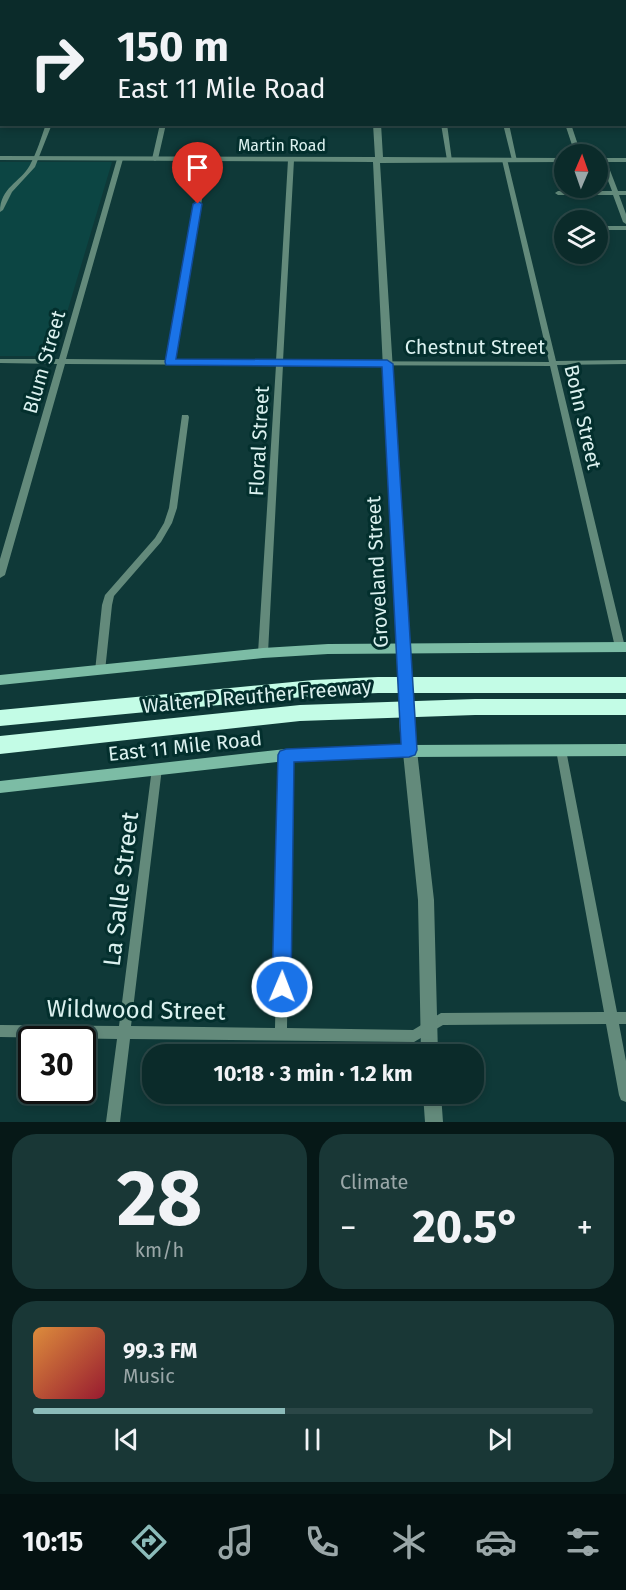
<!DOCTYPE html>
<meta charset="utf-8">
<style>
:root{--surface:#0b2b2a;--page:#193736;--text:#f1f3f6;--muted:#9aa7a8;--line:#2b4747;--accent:#8bbbb9}
body{margin:0;font-family:"Fira Sans",sans-serif;background:var(--page);color:var(--text);height:100vh;display:flex;flex-direction:column;font-size:22px;white-space:nowrap}
*{box-sizing:border-box;margin:0}
p{font-size:20px;color:var(--muted)}
.icon{flex:none;width:33px;height:33px;fill:none;stroke:currentColor;stroke-width:2;stroke-linecap:round;stroke-linejoin:round}
.map{position:relative;height:1122px;overflow:hidden}
.details{display:flex;flex-direction:column;gap:12px;padding:12px;background:#061817;flex:1}
.details>*{flex:none}
.hud{position:absolute;left:0px;top:0px;width:627px;height:126px;box-shadow:0 3px 9px #0003,0 0 0 2px var(--line);background:#0b2b2a;color:var(--text);overflow:hidden}
.needle{width:39px;rotate:2deg}
.fabs{position:absolute;left:554px;top:144px;display:grid;gap:12px}
.fabs a{display:grid;place-items:center;width:54px;height:54px;border-radius:50%;background:var(--surface);box-shadow:0 3px 9px #0003,0 0 0 2px var(--line);font-size:30px}
.speed{position:absolute;left:18px;top:1026px;display:flex;gap:12px;font-size:30px;font-weight:700;text-align:center}
.speed>*{display:grid;place-content:center;width:78px;height:78px;border-radius:50%;background:var(--surface);box-shadow:0 3px 9px #0003,0 0 0 2px var(--line);line-height:1}
.speed .limit{border:3px solid #111;border-radius:9px;background:#fff;color:#111}
.pin{position:absolute;display:grid;place-items:center;width:51px;height:51px;color:#fff;margin:-62px -26px;border-radius:50% 50% 50% 0;rotate:-45deg;box-shadow:0 0 6px #0007}
.pin .icon{rotate:45deg}
.me{position:absolute;width:66px;margin:-33px;rotate:1deg;stroke-linejoin:round;filter:drop-shadow(0 0 4px #0008)}
.turn{display:flex;align-items:center;gap:21px;height:126px;padding:0 18px;font-size:27px}
.turn .icon{width:78px;height:78px;stroke-width:2.5}
.turn b{display:block;font-size:42px;line-height:51px}
.big{font-size:45px;font-weight:700;line-height:1.1}
.details .widget{flex:1;display:flex;flex-direction:column;justify-content:center;gap:9px;min-width:0;padding:0 21px;border-radius:24px;background:var(--page)}
.details .dial{align-items:center;gap:0}
.dial b{font-size:78px;line-height:1}
.song{display:flex;align-items:center;gap:18px}
.cover{width:72px;height:72px;border-radius:9px;background:linear-gradient(135deg,hsl(30 70% 55%),hsl(350 70% 35%))}
.played{height:6px;border-radius:3px;background:linear-gradient(90deg,var(--accent) 45%,var(--line) 45%)}
.keys{display:flex;justify-content:space-around;direction:ltr}
.heat{display:flex;justify-content:space-between;align-items:center;font-size:33px;direction:ltr}
.details .tiles{flex:1;display:grid;gap:12px;grid-template-columns:1fr 1fr}
.widget:last-child{grid-column:span 2}
.trip{position:absolute;left:142px;top:1044px;width:342px;height:60px;border-radius:24px;background:var(--surface);box-shadow:0 3px 9px #0003,0 0 0 2px var(--line);font-weight:700;line-height:60px;text-align:center}
.tabs{display:flex;height:96px;justify-content:space-around;align-items:center;background:#041111;color:var(--muted)}
.tabs .icon{width:42px;height:42px}
.tabs .active{color:var(--accent)}
.tabs b{font-size:27px;color:var(--text)}
.map>svg:first-child{display:block}
</style>
<div class="map">
<svg width="626" height="1122" viewBox="0 0 626 1122">
<rect width="100%" height="100%" fill="#0f3938"/>
<path fill="#0c4543" d="M0,162H112L54,356H0Z"/>
<g fill="none" stroke-linecap="round" stroke-linejoin="round">
<path fill="#638a7b" fill-rule="evenodd" d="M33,0H37V2H33Z
M93,0H97V2H93Z
M250,0H254V2H250Z
M306,0H310V2H306Z
M420,0H424V2H420Z
M470,0H474L475,2H470Z
M521,0H525L526,2H521Z
M574,0H578L579,2H574Z
M609,0H613L614,2H609Z
M0,5H2V7H0Z
M0,43H2V45H0Z
M0,69H2V73H0Z
M0,98H2V102H0Z
M46,124H52L35,167L12,192L3,210L0,212C0,187 20,183 30,165C37,152 41,138 46,124Z
M160,124H166L158,159L155,161L152,159Z
M242,124H304L302,126Z
M441,124H447L452,161L447,160Z
M503,124H509L517,161L512,160Z
M565,124H571L581,154H575Z
M120,157L123,159L66,359L167,360L203,159L206,157L209,159L174,360L276,361L288,160L291,158L294,160L283,361L549,362L502,160L507,159L556,361L626,360V364L557,365L625,647L623,650H617L615,647L550,366L283,365L268,653L266,656H260L258,653L276,365L65,364L5,575L0,578V559L57,364L0,363V359H59L117,159Z
M603,158L606,160L618,191H626V195H619L626,214V224L623,222L613,195H558L555,193L558,191H612L600,160Z
M597,226H626V230H597Z
M182,415H188L189,417L177,508L172,523L161,542L114,596L112,605L105,671L103,674H97L95,671L102,605L105,595L155,538L164,523L169,508Z
M561,746L565,747L566,750L617,1012H626V1024H619L626,1061V1102L621,1100L619,1095L606,1024L443,1025L414,1042L130,1039L120,1122H106L117,1039L0,1037V1025L119,1026L152,768L153,765L157,764L161,765L162,768L131,1026L275,1028L281,755L282,752L286,751L290,752L291,755L287,1028L413,1030L441,1013L604,1012L556,750L557,747Z"/>
<path fill="#638a7b" fill-rule="evenodd" d="M364,0H370V2H364Z
M373,124H381L383,157L564,158V162L380,163L411,658L409,662H399L397,658L373,162L0,160V156L375,157Z
M597,158H626V162H597Z
M408,727L413,729L415,733L434,900L438,1054H421L418,900L401,733L403,729Z
M423,1094H441L443,1122H425Z"/>
<path fill="#7cbca5" fill-rule="evenodd" d="M626,642V652L328,654L263,658L0,685V675L263,648L328,644Z
M626,744V756L409,757L286,761L0,793V781L286,749L409,745Z"/>
<path fill="#c3fce6" fill-rule="evenodd" d="M378,677H626V693H378L313,696L0,726V710L313,680Z
M475,699H626V715H475L300,721L0,754V736L300,705Z"/>
<path stroke="#638a7b" stroke-width="12" d="M404,662L407,721"/>
<path stroke="#638a7b" stroke-width="16" d="M407,719L408,733"/>
</g>
<path fill="#1a73e8" stroke="#114b97" stroke-width="1.5" d="M198,201L202,204L176,359L387,360L393,364L417,750L415,755L409,757L294,762L291,987L288,994L282,996L275,994L272,987L278,755L280,751L286,749L401,744L382,367L166,365L165,362L193,204Z"/>
<g text-anchor="middle" stroke-width="6" stroke-linejoin="round" paint-order="stroke">
<g font-size="16" fill="#dbf1ef" stroke="#032f2d">
<text x="282" y="151">Martin Road</text>
</g>
<g font-size="20" fill="#dbf1ef" stroke="#032f2d">
<text x="475" y="354">Chestnut Street</text>
<text transform="translate(44 362) rotate(-74)" y="7">Blum Street</text>
<text transform="translate(583 417) rotate(77)" y="7">Bohn Street</text>
<text transform="translate(259 441) rotate(-87)" y="7">Floral Street</text>
<text transform="translate(377 572) rotate(-93)" y="7">Groveland Street</text>
<text transform="translate(257 696) rotate(-5)" y="7">Walter P Reuther Freeway</text>
<text transform="translate(185 746) rotate(-6)" y="7">East 11 Mile Road</text>
</g>
<g font-size="24" fill="#dbf1ef" stroke="#032f2d">
<text transform="translate(121 889) rotate(-83)" y="8">La Salle Street</text>
<text transform="translate(136 1010) rotate(1)" y="8">Wildwood Street</text>
</g>
</g>
</svg>
<div class="fabs">
<a><svg class="needle" viewBox="-14 -14 28 28"><path d="M0-13l5 13h-10z" fill="#e53935"/><path d="M0 13l5-13h-10z" fill="#9aa7a8"/></svg></a>
<a><svg class="icon" aria-label="layers" viewBox="0 0 24 24"><path d="M12 4l9 5-9 5-9-5zM3 14l9 5 9-5"/></svg></a>
</div>
<div class="speed"><div class="limit">30</div></div>
<div class="pin" style="left:198px;top:204px;background:#d93025"><svg class="icon" aria-label="arrive" viewBox="0 0 24 24"><path d="M6 21V4h12l-3 4 3 4H6"/></svg></div>
<svg class="me" style="left:282px;top:987px" viewBox="-20 -20 40 40"><circle r="17" fill="#1a73e8" stroke="#fff" stroke-width="3"/><path d="M0-11L8 9 0 5-8 9z" fill="#fff"/></svg>
<div class="trip">10:18 · 3 min · 1.2 km</div>
<div class="hud">
<div class="turn"><svg class="icon" aria-label="right" viewBox="0 0 24 24"><path d="M7 20v-9h11M14 6l5 5-5 5"/></svg><div><b>150 m</b>East 11 Mile Road</div></div>
</div>
</div>
<section class="details">
<div class="tiles">
<div class="widget dial"><b>28</b><p>km/h</p></div>
<div class="widget"><p>Climate</p>
<div class="heat"><a>−</a><b class="big">20.5°</b><a>+</a></div>
</div>
<div class="widget">
<div class="song"><i class="cover"></i><div><b>99.3 FM</b><p>Music</p></div></div>
<div class="played"></div>
<div class="keys"><svg class="icon" aria-label="previous" viewBox="0 0 24 24"><path d="M18 5L8 12l10 7zM5 5v14"/></svg><svg class="icon" aria-label="pause" viewBox="0 0 24 24"><path d="M8 5v14M16 5v14"/></svg><svg class="icon" aria-label="next" viewBox="0 0 24 24"><path d="M6 5l10 7-10 7zM19 5v14"/></svg></div>
</div>
</div>
</section>
<nav class="tabs">
<b>10:15</b>
<svg class="icon active" aria-label="directions" viewBox="0 0 24 24"><path d="M12 3l9 9-9 9-9-9zM9 14v-3h6M13 9l2 2-2 2"/></svg>
<svg class="icon" aria-label="music" viewBox="0 0 24 24"><path d="M9 18V5l10-2v13"/><circle cx="6" cy="18" r="3"/><circle cx="16" cy="16" r="3"/></svg>
<svg class="icon" aria-label="phone" viewBox="0 0 24 24"><path d="M5 4h4l2 5-3 2q2 4 5 5l2-3 5 2v4C11 20 4 13 5 4z"/></svg>
<svg class="icon" aria-label="climate" viewBox="0 0 24 24"><path d="M12 3v18M4 7l16 10M4 17L20 7"/></svg>
<svg class="icon" aria-label="car" viewBox="0 0 24 24"><path d="M5 17H2v-5l4-1 3-4h7l3 4 3 1v5h-3M9 17h6M6 11h13"/><circle cx="7" cy="17" r="2"/><circle cx="17" cy="17" r="2"/></svg>
<svg class="icon" aria-label="filters" viewBox="0 0 24 24"><path d="M4 7h16M4 17h16"/><circle cx="9" cy="7" r="2"/><circle cx="15" cy="17" r="2"/></svg>
</nav>
